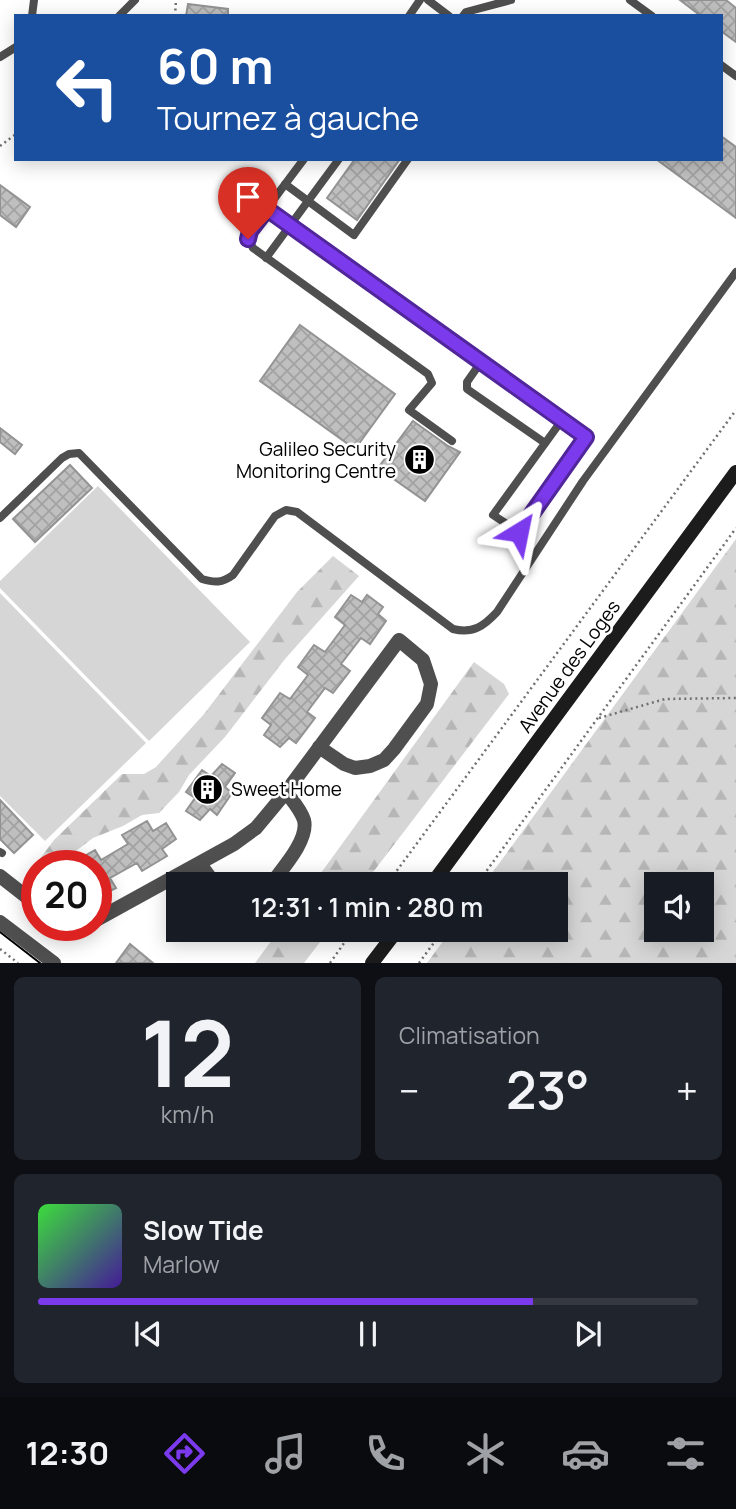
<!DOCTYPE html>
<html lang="fr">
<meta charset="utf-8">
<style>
:root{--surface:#171b24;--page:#20242c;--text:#f1f3f6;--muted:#9ea1a6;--line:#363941;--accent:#7c3aed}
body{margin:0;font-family:Manrope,sans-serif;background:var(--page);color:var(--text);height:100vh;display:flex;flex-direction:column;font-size:26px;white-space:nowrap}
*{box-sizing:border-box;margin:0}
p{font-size:23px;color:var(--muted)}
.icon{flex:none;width:38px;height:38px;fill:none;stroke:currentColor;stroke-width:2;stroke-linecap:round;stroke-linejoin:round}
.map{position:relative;height:963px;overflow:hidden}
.side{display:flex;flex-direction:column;gap:14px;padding:14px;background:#0d0f14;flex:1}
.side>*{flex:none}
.top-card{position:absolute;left:14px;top:14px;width:709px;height:147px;border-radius:0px;box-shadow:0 4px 18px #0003;background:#1a4fa0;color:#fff;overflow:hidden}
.tools{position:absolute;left:644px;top:872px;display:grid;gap:14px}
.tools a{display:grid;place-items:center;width:70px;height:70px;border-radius:0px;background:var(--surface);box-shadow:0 4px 18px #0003;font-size:35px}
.speed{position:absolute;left:21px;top:850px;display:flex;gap:14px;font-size:35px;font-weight:700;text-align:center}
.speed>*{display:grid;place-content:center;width:91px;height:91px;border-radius:50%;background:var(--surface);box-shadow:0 4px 18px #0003;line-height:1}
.speed .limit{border:10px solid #d22;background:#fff;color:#111}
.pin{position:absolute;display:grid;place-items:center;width:60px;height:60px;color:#fff;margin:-72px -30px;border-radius:50% 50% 50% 0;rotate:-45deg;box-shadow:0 0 7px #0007}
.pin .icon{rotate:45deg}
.me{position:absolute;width:77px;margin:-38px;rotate:35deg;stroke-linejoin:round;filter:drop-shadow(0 0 5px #0008)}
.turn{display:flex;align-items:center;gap:24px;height:147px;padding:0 28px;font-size:32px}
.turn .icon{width:91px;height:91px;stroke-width:2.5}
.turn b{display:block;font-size:49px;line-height:60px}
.big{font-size:52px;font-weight:600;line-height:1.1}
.side .tile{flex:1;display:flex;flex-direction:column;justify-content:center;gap:10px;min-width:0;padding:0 24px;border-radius:10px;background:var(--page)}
.side .dial{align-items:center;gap:0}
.dial b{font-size:91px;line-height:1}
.song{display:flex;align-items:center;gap:21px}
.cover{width:84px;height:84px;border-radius:10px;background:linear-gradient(135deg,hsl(120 70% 55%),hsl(260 70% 35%))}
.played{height:7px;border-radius:4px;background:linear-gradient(90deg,var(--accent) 75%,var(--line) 75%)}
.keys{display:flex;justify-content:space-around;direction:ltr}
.heat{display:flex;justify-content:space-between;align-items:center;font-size:38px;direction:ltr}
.side .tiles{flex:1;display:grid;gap:14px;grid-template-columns:1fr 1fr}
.tile:last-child{grid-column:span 2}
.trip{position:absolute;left:166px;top:872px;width:402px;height:70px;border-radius:0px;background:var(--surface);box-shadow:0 4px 18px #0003;font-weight:600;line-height:70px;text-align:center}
.menu{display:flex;height:112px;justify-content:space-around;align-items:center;background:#090b0e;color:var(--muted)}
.menu .icon{width:49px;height:49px}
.menu .on{color:var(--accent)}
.menu b{font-size:32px;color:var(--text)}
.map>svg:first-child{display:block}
</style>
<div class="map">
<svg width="736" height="963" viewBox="0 0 736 963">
<defs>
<pattern id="forest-firs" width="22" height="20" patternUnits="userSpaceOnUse" patternTransform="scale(1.75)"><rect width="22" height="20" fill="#d6d6d6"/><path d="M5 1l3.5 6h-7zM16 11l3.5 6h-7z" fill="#b6b6b6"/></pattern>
<pattern id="building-cross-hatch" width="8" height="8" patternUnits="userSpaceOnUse" patternTransform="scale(1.75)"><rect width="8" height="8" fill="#bfbfbf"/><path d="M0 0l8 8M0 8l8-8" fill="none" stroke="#a2a2a2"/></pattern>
</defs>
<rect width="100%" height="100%" fill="#fff"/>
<path fill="url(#forest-firs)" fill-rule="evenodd" d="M736,539V963H427L452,929H556V884H484ZM656,884H702V929H656Z
M333,556L359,576L285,659L225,737L189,775L179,792L159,813L142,815L123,826L93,838L72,854L61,866H37V880L34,878L33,868L54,840L122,774H144L156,767L204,714L297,592Z
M474,662L504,684L509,694L364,884H313Z
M280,929H330L304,963H255Z"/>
<path fill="#d6d6d6" d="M98,486L250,642L149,741L0,588V581Z
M0,593L146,743L45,841L0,796Z"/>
<path fill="url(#building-cross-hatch)" stroke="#939393" stroke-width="2" d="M680,0H726L736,8V42L721,31V16H701Z
M188,4L228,9V16H186Z
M721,136L736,147V218L656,159H721Z
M355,159H400L357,220L327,198Z
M0,185L30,207L16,227L0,215Z
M300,325L395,394L355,449L260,381Z
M413,421L448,446L460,452L425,501L378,468Z
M0,428L22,445L15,454L0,442Z
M70,465L92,488L35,542L13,519Z
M351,595L362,602L367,595L383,607L378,614L386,621L370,644L361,638L341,664L350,671L333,693L325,688L307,712L315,718L296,743L289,738L280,747L264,735L271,725L262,718L280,693L290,699L308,675L298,667L314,645L325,652L345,625L335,617Z
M222,764L235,773L225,787L232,793L217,815L210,809L200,820L186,811L195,798L186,792L202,770L211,776Z
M0,800L33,835L14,853L0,839Z
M147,821L153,831L166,823L176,839L162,849L167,856L142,871L137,863L110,878L116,888L96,898V866H67L95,850L101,860L128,844L122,835Z
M130,944L153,963H116Z"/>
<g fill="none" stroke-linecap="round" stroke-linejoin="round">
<path stroke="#717171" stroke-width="2.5" stroke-dasharray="2 3.5" stroke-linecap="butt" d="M175,16L176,0
M0,146L16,134
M599,718L665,699L736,698
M387,884L736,410
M477,884L736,528
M0,949L18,963
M330,963L354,929
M419,963L444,929"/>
<path stroke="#4f4f4f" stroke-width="8" d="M428,0L449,16
M630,0L652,16
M32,16L34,0
M119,16L135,0
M409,16L420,0
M463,16L466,12L511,0
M0,57L16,47
M721,65L736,76
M304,159L250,231L248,239L253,248L428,374L432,383L409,410L452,441
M285,184L354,235L408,159
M267,209L290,226C389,296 488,366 586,437L519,532L493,515L562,420
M266,258L339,159
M481,362L467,382V389L545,443
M0,518L62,458L69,454L79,453L202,579C215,583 222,583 233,575L275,516L286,510L297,512L453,629C473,634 484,626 497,612L583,481L736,272
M0,852L2,853"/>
<path stroke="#4f4f4f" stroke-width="14" d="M200,864L215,884
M0,876L37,905
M271,884C282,869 309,840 304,820C301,810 292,800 286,792
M96,920L234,844L256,828L286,792L399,640L423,660L431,684L427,704L394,749L384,760L370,766L355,768L344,764L319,747
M0,922L54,963
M64,926L74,929L86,926"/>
<path stroke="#1c1c1c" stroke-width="14" d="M432,884L736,472
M372,963L398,929"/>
<path stroke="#000" stroke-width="2" d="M0,932L40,963"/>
</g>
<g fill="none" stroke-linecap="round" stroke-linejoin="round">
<defs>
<path id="route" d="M248,239L250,231L267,209L586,437L519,532"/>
</defs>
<use href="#route" stroke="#51269a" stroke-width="18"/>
<use href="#route" stroke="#7c3aed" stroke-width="12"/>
</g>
<defs>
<symbol id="building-disc" viewBox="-11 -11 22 22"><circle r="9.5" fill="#000" stroke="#fff"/><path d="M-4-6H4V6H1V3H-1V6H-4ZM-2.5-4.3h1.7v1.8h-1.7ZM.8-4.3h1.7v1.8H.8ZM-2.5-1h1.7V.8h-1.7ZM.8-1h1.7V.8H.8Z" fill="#fff"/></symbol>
</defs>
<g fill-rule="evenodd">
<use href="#building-disc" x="402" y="442" width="35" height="35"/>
<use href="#building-disc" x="190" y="772" width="35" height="35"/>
</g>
<g text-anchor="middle" stroke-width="5" stroke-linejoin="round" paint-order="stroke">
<g font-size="19" fill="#000" stroke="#fff" text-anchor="end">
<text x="396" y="456">Galileo Security<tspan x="396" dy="22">Monitoring Centre</tspan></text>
<text x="231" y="796" text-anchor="start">Sweet Home</text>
</g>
<g font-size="19" fill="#000" stroke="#fff">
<text transform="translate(569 666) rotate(-54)" y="7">Avenue des Loges</text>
</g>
</g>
</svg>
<div class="tools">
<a><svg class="icon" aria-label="sound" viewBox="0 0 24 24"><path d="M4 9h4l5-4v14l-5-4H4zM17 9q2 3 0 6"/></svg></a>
</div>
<div class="speed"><div class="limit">20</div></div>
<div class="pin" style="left:248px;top:239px;background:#d93025"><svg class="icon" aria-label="arrive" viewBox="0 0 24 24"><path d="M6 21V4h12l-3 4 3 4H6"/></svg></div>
<svg class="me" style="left:519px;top:532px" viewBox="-20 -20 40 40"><path d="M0-17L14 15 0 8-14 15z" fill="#7c3aed" stroke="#fff" stroke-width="4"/></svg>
<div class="trip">12:31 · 1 min · 280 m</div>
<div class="top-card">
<div class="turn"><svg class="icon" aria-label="left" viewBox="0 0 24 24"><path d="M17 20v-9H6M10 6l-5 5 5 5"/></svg><div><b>60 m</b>Tournez à gauche</div></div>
</div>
</div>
<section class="side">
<div class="tiles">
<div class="tile dial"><b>12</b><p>km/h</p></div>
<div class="tile"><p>Climatisation</p>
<div class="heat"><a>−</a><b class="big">23°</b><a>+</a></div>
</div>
<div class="tile">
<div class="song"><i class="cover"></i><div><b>Slow Tide</b><p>Marlow</p></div></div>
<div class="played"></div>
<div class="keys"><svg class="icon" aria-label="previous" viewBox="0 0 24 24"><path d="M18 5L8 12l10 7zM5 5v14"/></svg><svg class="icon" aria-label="pause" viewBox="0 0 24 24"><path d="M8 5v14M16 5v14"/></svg><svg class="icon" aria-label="next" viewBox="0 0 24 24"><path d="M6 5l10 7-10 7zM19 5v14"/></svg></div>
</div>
</div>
</section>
<nav class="menu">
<b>12:30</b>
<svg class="icon on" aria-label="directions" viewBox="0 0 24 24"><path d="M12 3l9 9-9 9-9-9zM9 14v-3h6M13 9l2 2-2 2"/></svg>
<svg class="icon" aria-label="music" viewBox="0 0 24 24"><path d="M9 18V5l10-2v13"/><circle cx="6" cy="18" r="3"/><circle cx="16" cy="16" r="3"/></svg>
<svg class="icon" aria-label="phone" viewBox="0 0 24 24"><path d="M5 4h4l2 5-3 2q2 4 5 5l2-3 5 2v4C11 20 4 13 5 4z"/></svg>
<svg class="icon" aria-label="climate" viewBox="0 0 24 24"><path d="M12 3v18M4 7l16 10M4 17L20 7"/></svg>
<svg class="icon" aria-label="car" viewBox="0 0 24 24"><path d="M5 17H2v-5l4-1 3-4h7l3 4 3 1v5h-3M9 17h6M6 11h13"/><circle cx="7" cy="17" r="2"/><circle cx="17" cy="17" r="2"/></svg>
<svg class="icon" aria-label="filters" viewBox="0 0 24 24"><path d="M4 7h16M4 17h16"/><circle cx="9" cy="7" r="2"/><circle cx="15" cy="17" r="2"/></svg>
</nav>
